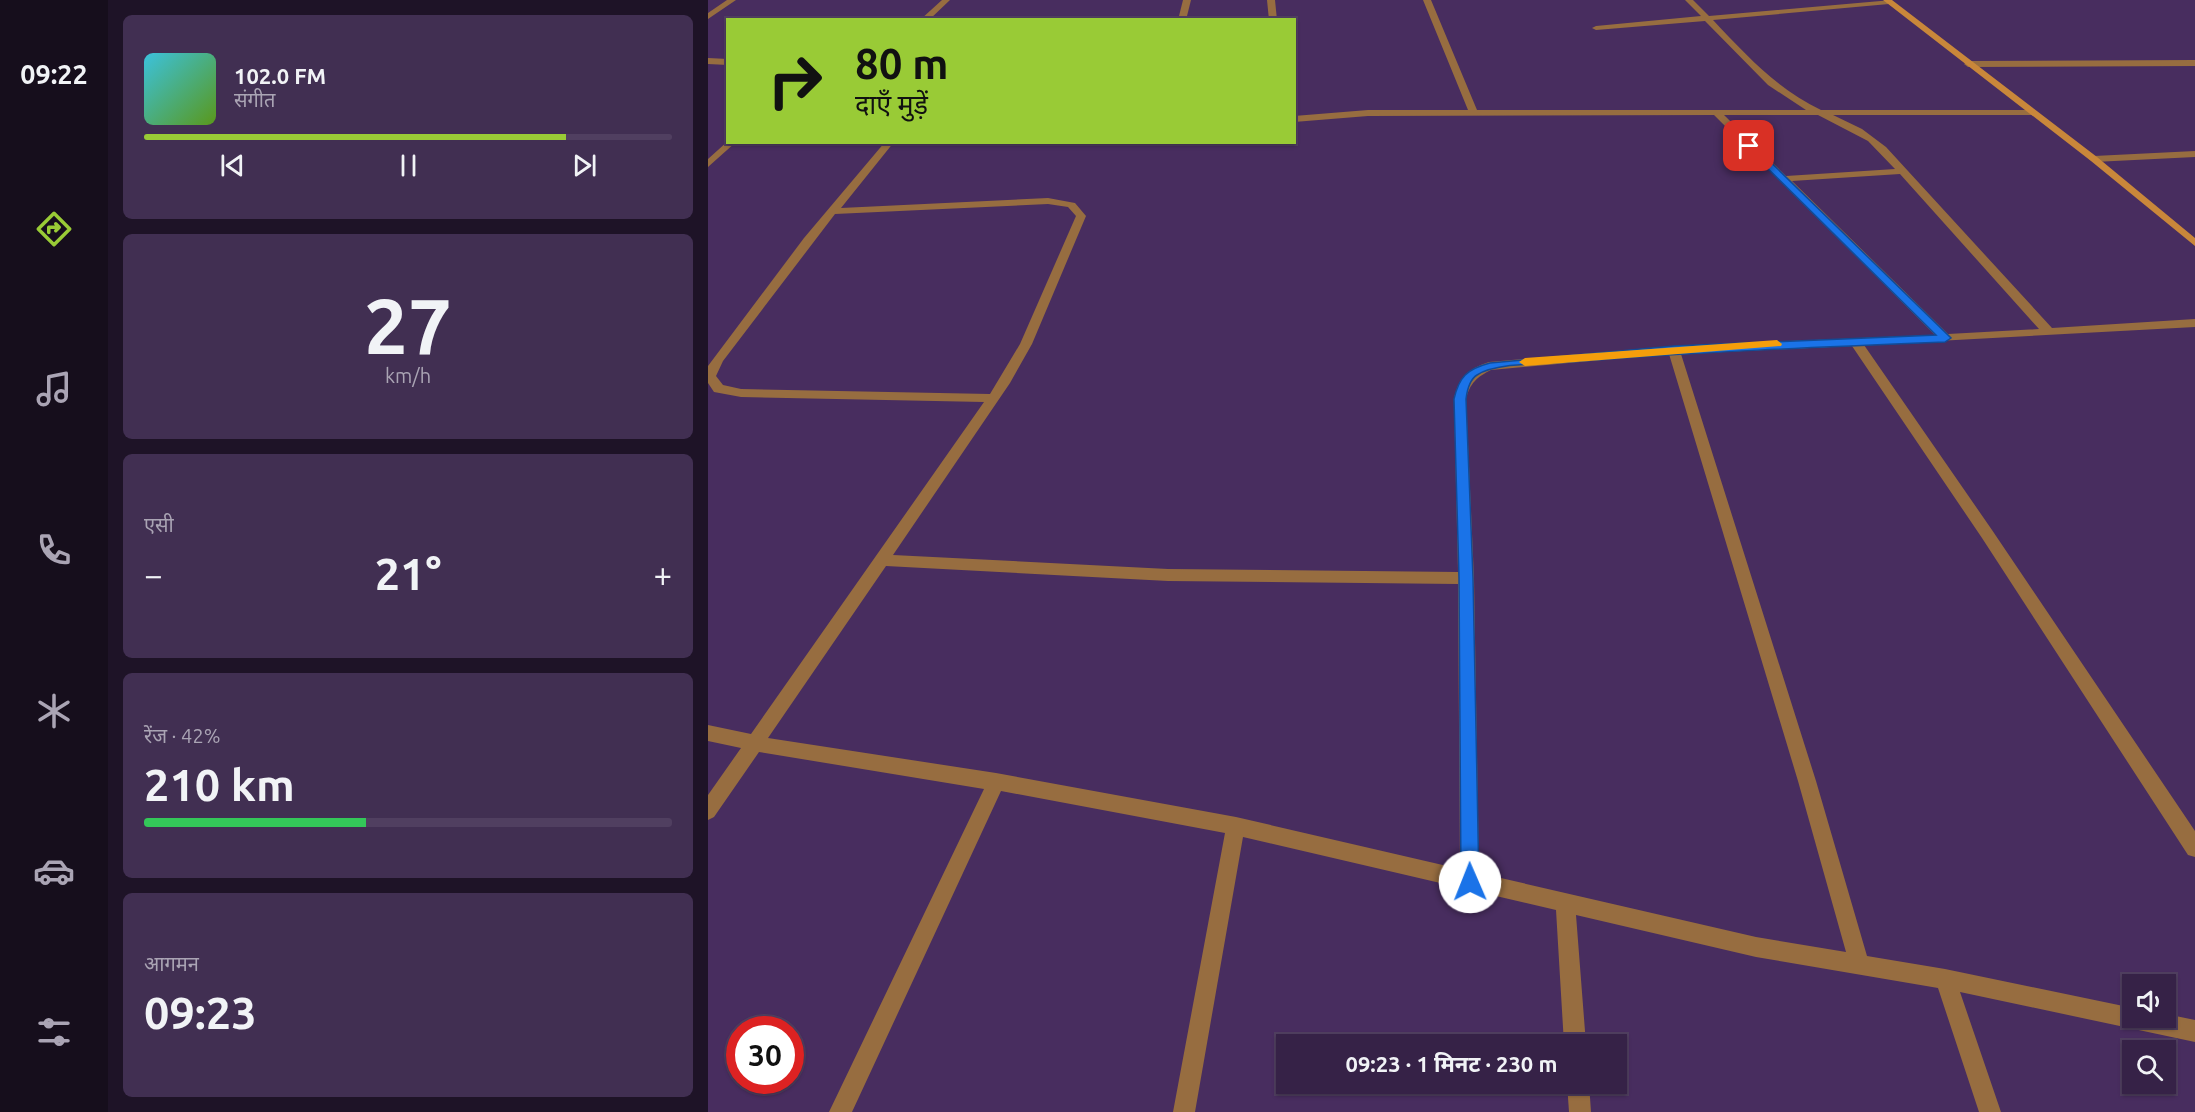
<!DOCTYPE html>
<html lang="hi">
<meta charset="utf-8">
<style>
:root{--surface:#362247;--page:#412f52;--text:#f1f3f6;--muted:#aaa4b4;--line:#503f60;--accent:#99cb36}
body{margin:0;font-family:Ubuntu,"Noto Sans Devanagari",sans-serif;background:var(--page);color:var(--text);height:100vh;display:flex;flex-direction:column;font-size:22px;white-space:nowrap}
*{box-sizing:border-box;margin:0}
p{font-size:20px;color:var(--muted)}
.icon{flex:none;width:33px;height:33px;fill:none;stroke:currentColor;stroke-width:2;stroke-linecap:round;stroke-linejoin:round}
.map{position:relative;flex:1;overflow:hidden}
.details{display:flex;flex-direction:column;gap:15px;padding:15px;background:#1e1327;width:600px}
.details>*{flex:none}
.top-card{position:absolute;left:18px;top:18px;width:570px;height:126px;border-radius:0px;box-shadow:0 2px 4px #0004,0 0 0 2px var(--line);background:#99cb36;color:#111;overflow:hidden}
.buttons{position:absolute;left:1414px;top:974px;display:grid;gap:12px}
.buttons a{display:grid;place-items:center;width:54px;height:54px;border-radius:0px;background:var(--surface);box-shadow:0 2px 4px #0004,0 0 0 2px var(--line);font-size:30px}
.speed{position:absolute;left:18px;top:1016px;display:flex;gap:12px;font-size:30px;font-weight:700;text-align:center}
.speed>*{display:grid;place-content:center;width:78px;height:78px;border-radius:50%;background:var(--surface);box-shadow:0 2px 4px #0004,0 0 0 2px var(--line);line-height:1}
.speed .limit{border:9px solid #d22;background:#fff;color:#111}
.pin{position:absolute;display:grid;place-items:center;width:51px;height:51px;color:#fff;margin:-26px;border-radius:12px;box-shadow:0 3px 9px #0006}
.me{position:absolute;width:66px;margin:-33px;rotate:359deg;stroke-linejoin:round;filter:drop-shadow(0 0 4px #0008)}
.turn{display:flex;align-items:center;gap:21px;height:126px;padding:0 30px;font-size:27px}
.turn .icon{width:78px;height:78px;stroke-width:2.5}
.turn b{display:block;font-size:42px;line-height:51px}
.big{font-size:45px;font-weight:700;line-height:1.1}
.details .card{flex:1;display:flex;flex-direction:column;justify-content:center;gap:9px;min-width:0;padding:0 21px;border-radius:9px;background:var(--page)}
.details .dial{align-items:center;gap:0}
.dial b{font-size:78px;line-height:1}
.song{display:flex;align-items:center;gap:18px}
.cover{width:72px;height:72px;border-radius:9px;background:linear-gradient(135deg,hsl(190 70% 55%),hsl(90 70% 35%))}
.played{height:6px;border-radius:3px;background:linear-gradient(90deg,var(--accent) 80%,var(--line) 80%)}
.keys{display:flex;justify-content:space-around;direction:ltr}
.heat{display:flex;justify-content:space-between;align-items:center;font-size:33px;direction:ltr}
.charge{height:9px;border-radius:4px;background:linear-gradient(90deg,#34c759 42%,var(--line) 0)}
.trip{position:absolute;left:568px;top:1034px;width:351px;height:60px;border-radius:0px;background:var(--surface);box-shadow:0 2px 4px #0004,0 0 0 2px var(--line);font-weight:700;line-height:60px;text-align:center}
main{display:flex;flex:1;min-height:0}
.menu{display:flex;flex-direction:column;width:108px;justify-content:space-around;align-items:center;background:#160e1c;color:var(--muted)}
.menu .icon{width:42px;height:42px}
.menu .on{color:var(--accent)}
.menu b{font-size:27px;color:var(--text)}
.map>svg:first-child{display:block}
</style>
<main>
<nav class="menu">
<b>09:22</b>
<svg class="icon on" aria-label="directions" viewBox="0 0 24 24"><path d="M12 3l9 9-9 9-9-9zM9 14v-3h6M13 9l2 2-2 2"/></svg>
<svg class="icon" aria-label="music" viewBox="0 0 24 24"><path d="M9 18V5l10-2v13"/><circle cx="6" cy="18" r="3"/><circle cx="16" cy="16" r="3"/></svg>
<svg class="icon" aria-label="phone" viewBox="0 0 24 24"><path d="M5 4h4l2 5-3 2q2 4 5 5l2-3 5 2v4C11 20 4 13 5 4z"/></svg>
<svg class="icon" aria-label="climate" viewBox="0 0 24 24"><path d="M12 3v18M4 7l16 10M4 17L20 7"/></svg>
<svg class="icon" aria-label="car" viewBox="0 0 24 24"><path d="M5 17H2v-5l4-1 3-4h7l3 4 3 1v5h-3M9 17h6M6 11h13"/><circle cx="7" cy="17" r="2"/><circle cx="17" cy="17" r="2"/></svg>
<svg class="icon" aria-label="filters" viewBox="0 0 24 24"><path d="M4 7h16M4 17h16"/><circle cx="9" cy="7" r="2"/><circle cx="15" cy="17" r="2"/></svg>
</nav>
<section class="details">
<div class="card">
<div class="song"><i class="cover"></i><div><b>102.0 FM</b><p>संगीत</p></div></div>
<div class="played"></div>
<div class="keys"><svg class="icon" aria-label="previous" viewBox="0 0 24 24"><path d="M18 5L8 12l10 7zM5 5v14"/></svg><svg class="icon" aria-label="pause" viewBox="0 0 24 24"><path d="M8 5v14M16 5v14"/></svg><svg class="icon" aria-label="next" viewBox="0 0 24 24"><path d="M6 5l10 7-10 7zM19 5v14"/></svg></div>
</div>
<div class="card dial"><b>27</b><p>km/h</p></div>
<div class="card"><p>एसी</p>
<div class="heat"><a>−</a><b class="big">21°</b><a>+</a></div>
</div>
<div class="card"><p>रेंज · 42%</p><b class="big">210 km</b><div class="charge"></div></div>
<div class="card"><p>आगमन</p><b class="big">09:23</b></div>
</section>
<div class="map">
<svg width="1487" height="1112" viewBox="0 0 1487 1112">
<rect width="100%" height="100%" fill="#482d5f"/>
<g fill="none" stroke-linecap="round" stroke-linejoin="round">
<path fill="#976d40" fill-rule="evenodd" d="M19,0H28L0,19V13Z
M234,0H242L221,20H212Z
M475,0H483L478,20H470Z
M559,0H567L569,20H561Z
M715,0H723L769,110H1098L1060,85L997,21L888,30L884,28L888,26L993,16L977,0H985L1001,16L1184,0L1181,4L1005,20C1038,55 1069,89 1113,110H1327V114L1324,115H1125L1154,129L1178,147L1344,328L1487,319V327L1156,345L1284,530L1487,831V857L1480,855L1274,538L1144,346L973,354L1108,781L1159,956L1237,969L1425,1008V1017H1458V1014L1487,1020V1042L1252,992L1293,1112H1271L1230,988L1048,957L868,915L878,1044H856L848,910L535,837L487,1112H465L517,833L293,791L144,1112H121L276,789L51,752L6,817L0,820V795L33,748L0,741V725L43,734L276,402L33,397L6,392L0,383V366L96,238L177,142H186L133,208L340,198L367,203L378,216L324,344L302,383L185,555L460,569L750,572L746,399C750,379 761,368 781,362L966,346L1227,335L1006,115L660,116L586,122V116L660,110H760ZM1016,115H1110L1160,141L1187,169L1078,176ZM1192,174L1331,329L1240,334L1084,181ZM340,204L360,207L368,216L312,344L282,394L33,389L15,385L8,376L15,361L127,214ZM961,354L1090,781L1138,952L1048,937L771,873L766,578L758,399C762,383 769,377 783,370ZM178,566L460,581L750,584L752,869L528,817L288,773L60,738Z
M0,58L20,59V65L0,64Z
M1487,60V66L1260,67L1256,64L1260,61Z
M20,141L28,142L0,167V159Z
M1487,151V157L1386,162L1381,159L1386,156Z
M859,1083H881L883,1112H861Z"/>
<path fill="#c9873a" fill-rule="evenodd" d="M1175,0H1184L1389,157L1487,238V246L1383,161Z"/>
</g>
<path fill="#1a73e8" stroke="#114b97" stroke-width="1.5" d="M1038,144H1044L1243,338L1237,342C1112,347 988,352 863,362C838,364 789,362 769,375C761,380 759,391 758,399L765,578L771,882L768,888L762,890L756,888L753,882L751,578L746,399C751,377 759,369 782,363L966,346L1228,335L1038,147Z"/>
<path fill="#f59e0b" d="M1069,340L1074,344L1073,346L817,366L811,362L817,358Z"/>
</svg>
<div class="buttons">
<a><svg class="icon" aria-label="sound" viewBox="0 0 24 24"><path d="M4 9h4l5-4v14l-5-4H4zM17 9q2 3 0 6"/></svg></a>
<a><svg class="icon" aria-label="search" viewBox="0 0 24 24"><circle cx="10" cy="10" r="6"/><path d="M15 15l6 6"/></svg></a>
</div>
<div class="speed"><div class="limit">30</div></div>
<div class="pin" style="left:1041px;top:146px;background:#d93025"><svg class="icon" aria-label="arrive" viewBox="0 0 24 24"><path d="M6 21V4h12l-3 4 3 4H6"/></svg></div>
<svg class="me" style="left:762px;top:882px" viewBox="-20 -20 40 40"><circle r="19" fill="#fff"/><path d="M0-13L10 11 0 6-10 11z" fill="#1a73e8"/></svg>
<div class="trip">09:23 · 1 मिनट · 230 m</div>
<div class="top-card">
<div class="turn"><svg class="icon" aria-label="right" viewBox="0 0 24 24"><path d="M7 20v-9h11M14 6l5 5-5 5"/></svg><div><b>80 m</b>दाएँ मुड़ें</div></div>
</div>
</div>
</main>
